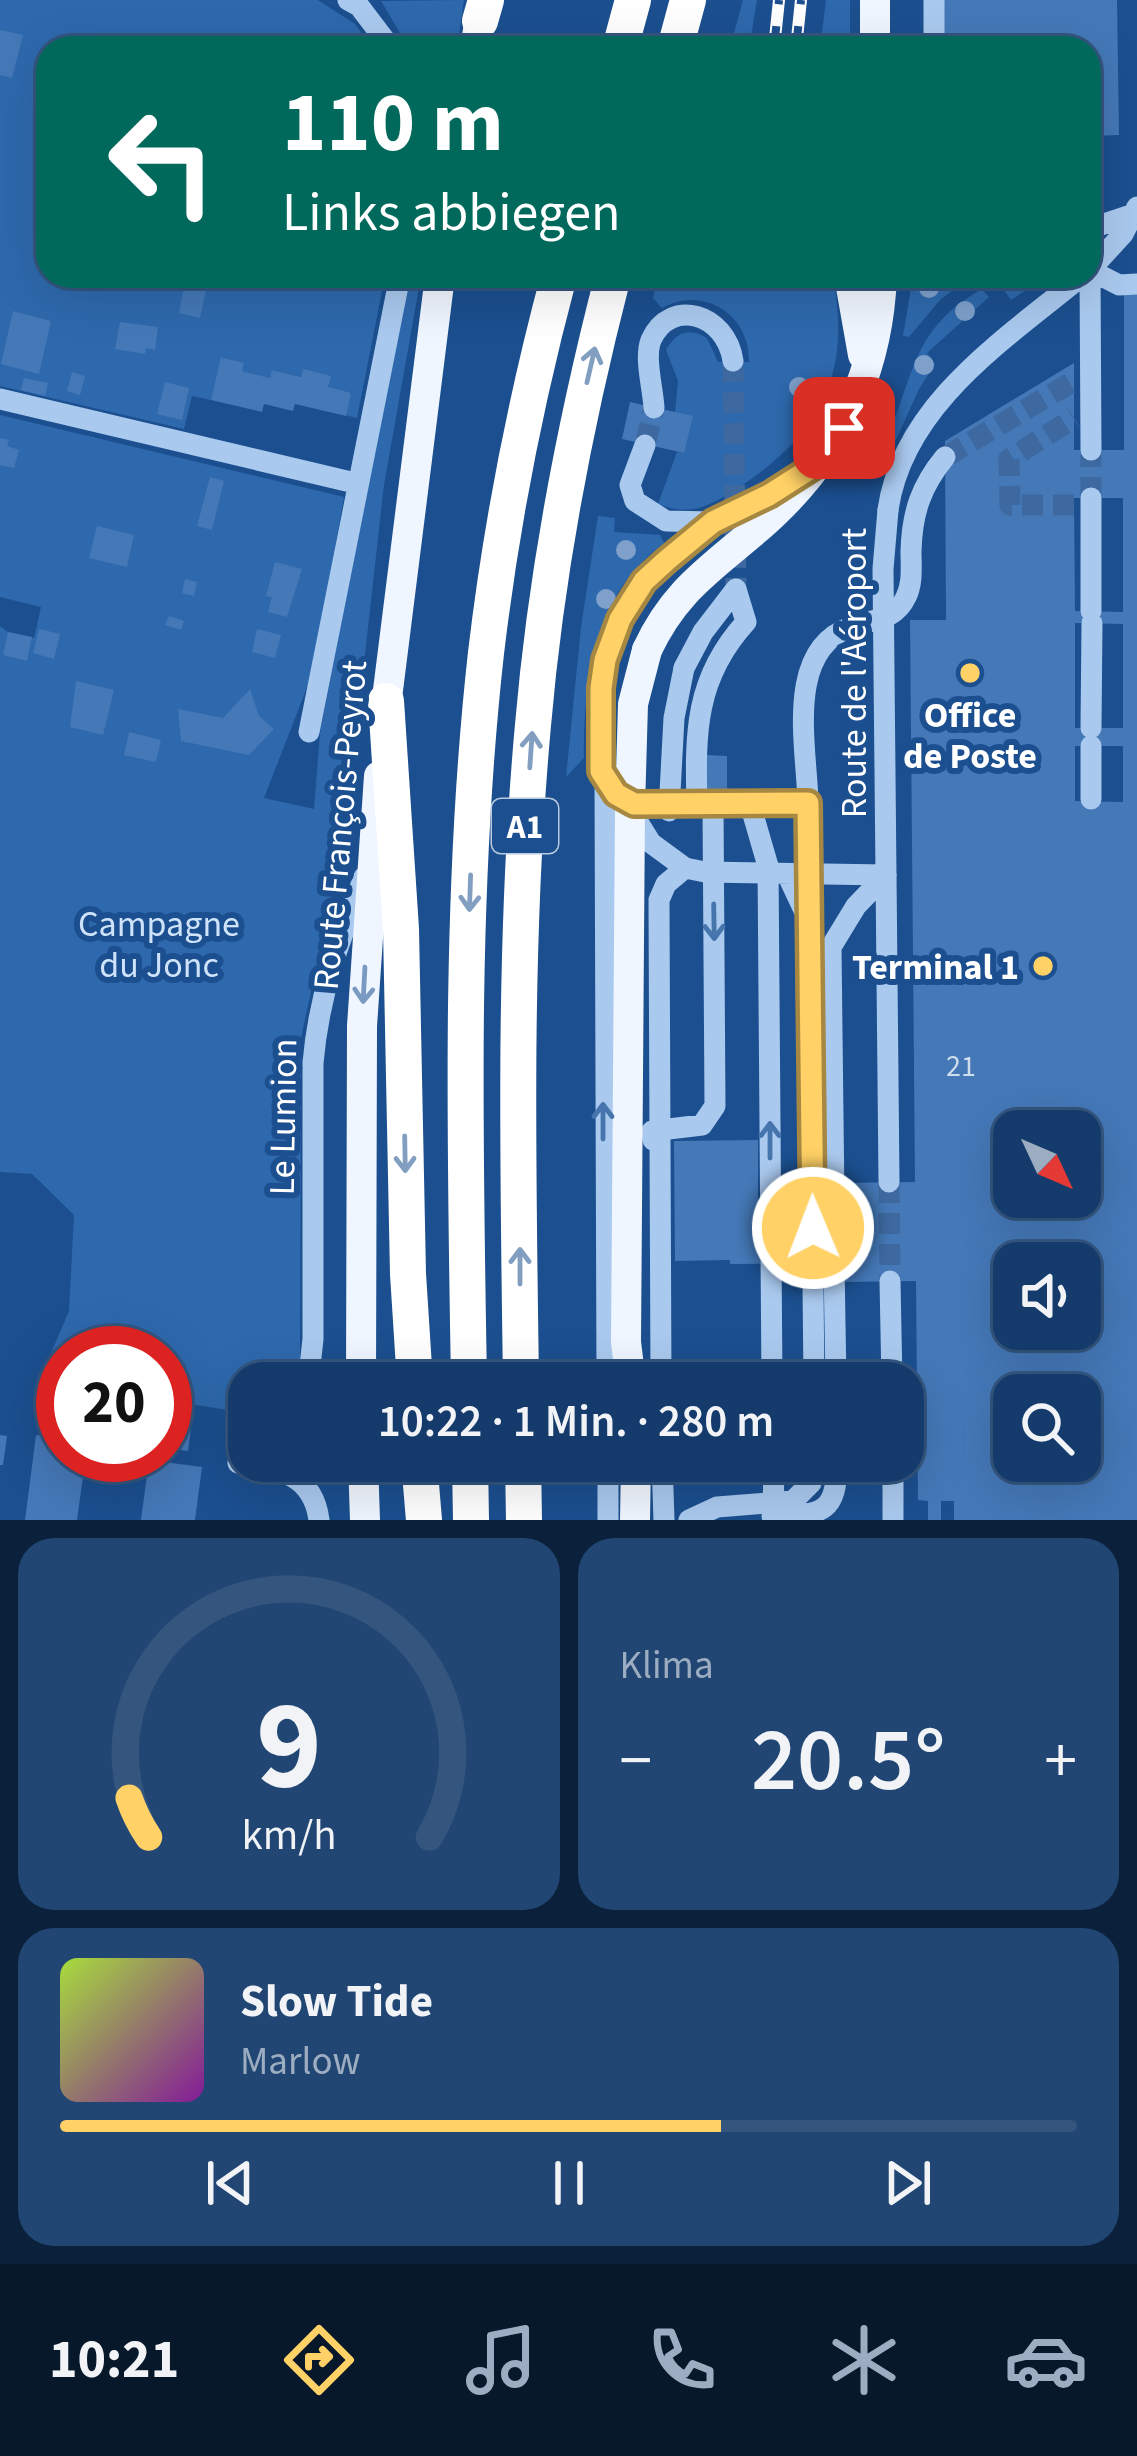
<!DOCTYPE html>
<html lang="de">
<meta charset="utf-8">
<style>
:root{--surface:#143b6b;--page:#214673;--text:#f1f3f6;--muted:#9dadc1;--line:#33557e;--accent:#ffd166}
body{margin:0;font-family:"Source Sans 3",sans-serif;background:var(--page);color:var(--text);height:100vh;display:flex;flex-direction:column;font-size:45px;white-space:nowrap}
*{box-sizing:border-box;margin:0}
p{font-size:39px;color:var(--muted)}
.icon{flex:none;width:66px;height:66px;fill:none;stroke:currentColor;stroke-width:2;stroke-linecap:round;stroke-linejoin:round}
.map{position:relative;height:1520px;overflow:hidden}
.panel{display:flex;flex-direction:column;gap:18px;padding:18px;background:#0b203b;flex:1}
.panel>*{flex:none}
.guide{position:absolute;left:36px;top:36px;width:1065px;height:252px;border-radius:36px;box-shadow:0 12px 48px #0002,0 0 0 3px var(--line);background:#00695c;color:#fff;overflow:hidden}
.needle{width:78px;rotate:134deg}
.buttons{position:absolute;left:993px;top:1110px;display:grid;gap:24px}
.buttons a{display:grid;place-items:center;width:108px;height:108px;border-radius:24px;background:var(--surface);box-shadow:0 12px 48px #0002,0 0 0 3px var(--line);font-size:60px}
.speed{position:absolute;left:36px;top:1326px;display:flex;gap:24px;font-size:60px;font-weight:700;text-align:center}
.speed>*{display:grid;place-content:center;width:156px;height:156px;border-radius:50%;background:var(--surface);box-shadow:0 12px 48px #0002,0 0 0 3px var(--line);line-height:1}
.speed .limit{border:18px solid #d22;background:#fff;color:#111}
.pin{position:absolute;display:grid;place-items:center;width:102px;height:102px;color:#fff;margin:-51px;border-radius:24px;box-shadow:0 6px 18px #0006}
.me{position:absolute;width:132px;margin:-66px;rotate:359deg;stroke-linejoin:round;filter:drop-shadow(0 0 9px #0008)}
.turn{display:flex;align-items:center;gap:42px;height:252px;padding:0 48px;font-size:54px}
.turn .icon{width:156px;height:156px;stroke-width:2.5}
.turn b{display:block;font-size:84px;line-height:102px}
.big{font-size:90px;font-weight:600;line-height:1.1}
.panel .tile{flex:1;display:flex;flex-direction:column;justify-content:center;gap:18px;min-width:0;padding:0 42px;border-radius:36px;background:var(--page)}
.panel .dial{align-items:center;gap:0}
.dial svg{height:312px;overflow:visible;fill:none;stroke:var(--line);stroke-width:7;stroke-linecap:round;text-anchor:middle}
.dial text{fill:var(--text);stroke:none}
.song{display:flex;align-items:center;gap:36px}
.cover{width:144px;height:144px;border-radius:18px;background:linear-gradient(135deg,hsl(80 70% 55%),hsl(290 70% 35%))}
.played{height:12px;border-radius:6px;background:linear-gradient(90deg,var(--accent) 65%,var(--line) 65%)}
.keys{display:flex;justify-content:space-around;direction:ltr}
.heat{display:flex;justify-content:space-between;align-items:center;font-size:66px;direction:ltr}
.panel .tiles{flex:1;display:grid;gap:18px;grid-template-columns:1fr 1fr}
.tile:last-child{grid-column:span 2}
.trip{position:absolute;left:228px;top:1362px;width:696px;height:120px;border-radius:36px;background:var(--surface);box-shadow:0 12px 48px #0002,0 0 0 3px var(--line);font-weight:600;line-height:120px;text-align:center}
.dock{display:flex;height:192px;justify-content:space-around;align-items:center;background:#08182b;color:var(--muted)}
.dock .icon{width:84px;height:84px}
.dock .active{color:var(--accent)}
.dock b{font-size:54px;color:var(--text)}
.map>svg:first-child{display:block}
</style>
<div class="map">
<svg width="1137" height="1520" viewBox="0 0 1137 1520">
<rect width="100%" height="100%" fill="#1b4f8f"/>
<path fill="#2e69ad" d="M0,0H318L355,24L373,48H48V276H385L357,418L323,410L330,376L303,370L301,377L273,370L270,378L242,371L243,363L222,357L211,400L192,396L184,429L0,386Z
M464,0L457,48H409L381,1Z
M743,0H757L749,48H730Z
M826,0H850V48H820Z
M408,276H421L384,485L336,912L317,964L301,1038L300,1359L286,1383H249V1408L228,1410L165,1400V1353H63V1379L42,1374L69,1311L74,1215L32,1174L0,1172V626L8,632L34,638L41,607L0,597V415L344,497L313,672L264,798L314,809L320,733Z
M658,276L833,277C852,377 819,436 736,489C710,506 689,517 658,504L677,452L684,453L675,412L678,381L666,350C676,332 689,327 707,338L718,362H749C750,315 704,285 662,308L653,298Z
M913,276L970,277L940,300L909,337L903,336Z
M1006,276H1048L1011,300L998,281Z
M982,289L989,297L927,353L935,364L919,389L886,462L876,457C917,388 902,334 982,289Z
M598,516L615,518L614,532L660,535L664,543C593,596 584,675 584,758L566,777L581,627Z"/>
<path fill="#4478b7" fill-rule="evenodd" d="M939,0H1117L1119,135L1089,136V48H938Z
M0,30L23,35L12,78L0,75Z
M186,276H209L200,318L179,313Z
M1124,290H1137V1520H954V1501H941V1520H928V1501L918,1500L916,1281L843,1282L842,1263L730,1264V1260L675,1261L674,1141L758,1140V1201H842V1183L915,1182L910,620H946L945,441L1074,363V450H1124ZM1074,498H1123V612L1075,611ZM1075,623L1123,624V728H1075ZM1075,746H1123V802L1075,801ZM1014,1131H1080V1197H1014ZM1014,1263H1080V1329H1014ZM1014,1395H1080V1461H1014Z
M13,311L51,321L39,374L1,364Z
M120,322L158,327L155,350L146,348L145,354L115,349Z
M221,357L244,363L242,371L270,378L272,370L301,377L303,369L331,376L328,387L351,393L346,416L295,404L293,411L264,404L262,412L211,400Z
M72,372L85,376L80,395L67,391Z
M24,378L48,383L45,396L21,390Z
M165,382L189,388L182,420L157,414Z
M630,402L693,416L684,453L622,439Z
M0,438L9,440L7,446L19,450L14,468L0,465Z
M210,477L224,481L212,530L197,526Z
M97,526L134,535L127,567L89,558Z
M275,562L302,569L287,617L268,612L272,597L266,596Z
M185,579L197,582L194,596L182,593Z
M169,616L184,621L181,630L165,625Z
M39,629L60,634L54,659L33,653Z
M257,629L281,635L275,658L252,652Z
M8,632L32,637L27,661L3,655Z
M76,681L114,690L103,735L70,727Z
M250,689L259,716L274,729L249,755L181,741L178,709L223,718Z
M129,732L161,740L156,762L124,755Z
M706,755L727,756V795L705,794Z
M165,1424L191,1428L188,1451L165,1448Z
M0,1435L7,1436L3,1465H0Z
M36,1435L63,1438V1455H86L77,1520H25Z
M149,1460L202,1467L195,1520H141Z"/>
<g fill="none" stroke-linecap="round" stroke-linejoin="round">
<path stroke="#3d69a0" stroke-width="21" stroke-dasharray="21 10" stroke-linecap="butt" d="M733,361L736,589
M645,445L654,408
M945,457L1074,381
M1091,498V450
M1074,505H1010L1009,459L1074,418
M889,1182L890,1281
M834,1201V1263"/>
<path stroke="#a9c9ee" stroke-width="21" d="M348,0L359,6L391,48
M934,48V0
M1089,229L1134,214
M1090,270L1091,450
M1090,270L1119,285L1137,284
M1089,271L1123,234L1137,207
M0,399L355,483
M654,408C653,388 644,358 651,340C670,297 726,313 733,361
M645,445L630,485L635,501L666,521L712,522
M1091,498V611
M888,510C903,404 1007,338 1082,276
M684,668L703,632L736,589
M1091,728L1092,623
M309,732L400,276
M623,798L634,804L808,803C807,748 784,650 851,627C873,619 895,621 906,597C913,583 911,567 911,551C912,513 921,486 945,457
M1091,799V746
M808,803L814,1383
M750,804L768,866L772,1383
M697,805C695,732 695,678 746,622L736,589
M633,814L651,843L685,868
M886,875L889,1182
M653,1140L652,1131L702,1125L715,1106L713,805
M834,1201L831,947L856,906L886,875
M834,1263L836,1383
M890,1281L892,1383
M303,1383L310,1366L313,1339V1063C319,993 339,942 364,877
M607,1383L605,782C597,759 601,731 601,707C602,627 646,567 711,523C736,506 767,496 793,480
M249,1422L244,1424L238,1463C278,1469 313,1473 319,1520
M662,1461L664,1520
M893,1461V1520
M773,1519L774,1461
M608,1520V1461"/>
<path stroke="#f0f6ff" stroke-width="30" d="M875,0V48
M475,48L483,0
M849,276L863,355
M647,650C673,594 706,572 751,534C832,467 878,381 882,276
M384,722L440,276
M630,808L626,1342L631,1383
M361,1383L362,1026L379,776
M363,1461L365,1520
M635,1520L636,1461"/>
<path stroke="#fff" stroke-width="36" d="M480,21L486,0
M620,48L633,0
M675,48L688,0
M386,701L401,929L408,1274L415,1383
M469,1383C465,1140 459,894 486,653C501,526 526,399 559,276
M521,1383C518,1164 513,943 533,725C546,573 575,423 613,276
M419,1461L424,1520
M470,1461L471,1520
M523,1461L524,1520"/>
<defs>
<path id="rail" d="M774,48L779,0
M796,48L801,0"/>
</defs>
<use href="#rail" stroke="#fff" stroke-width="12"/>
<use href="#rail" stroke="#1b4f8f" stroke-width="8" stroke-dasharray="22" stroke-linecap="butt"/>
<path stroke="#a9c9ee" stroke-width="21" d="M669,811L674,718L684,668
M787,874L810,923
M661,1383L659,900L666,884L685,868L705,872L886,875L883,569L888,510
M772,1516C821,1514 837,1516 837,1461
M689,1520L717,1507L793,1501L811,1483L815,1461"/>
<path stroke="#f0f6ff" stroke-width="30" d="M630,808L633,704L647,650"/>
</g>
<g fill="#7ea0ca">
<circle cx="929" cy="288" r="10"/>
<circle cx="965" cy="311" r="10"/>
<circle cx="924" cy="365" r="10"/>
<circle cx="799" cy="387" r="10"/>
<circle cx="626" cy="550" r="10"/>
<circle cx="606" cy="599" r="10"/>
</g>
<defs><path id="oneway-shaft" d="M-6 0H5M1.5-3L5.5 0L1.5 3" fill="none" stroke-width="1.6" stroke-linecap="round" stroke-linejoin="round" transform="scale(3)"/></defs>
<g stroke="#829ec1">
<use href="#oneway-shaft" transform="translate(591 365) rotate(-77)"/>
<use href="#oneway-shaft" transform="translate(531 750) rotate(-86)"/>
<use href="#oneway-shaft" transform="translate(470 893) rotate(92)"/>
<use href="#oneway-shaft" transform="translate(405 1154) rotate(89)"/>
<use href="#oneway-shaft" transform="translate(520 1266) rotate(-90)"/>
</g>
<g stroke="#4674ac">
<use href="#oneway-shaft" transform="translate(714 922) rotate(89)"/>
<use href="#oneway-shaft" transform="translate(603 1121) rotate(-90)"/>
<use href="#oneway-shaft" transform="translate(770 1140) rotate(-90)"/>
</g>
<use stroke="#7b9ac1" href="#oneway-shaft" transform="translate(364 985) rotate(93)"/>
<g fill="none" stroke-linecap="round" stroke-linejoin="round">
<defs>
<path id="route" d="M813,1228L808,803L634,804L616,794L601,771V688L605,660L620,619L644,581L667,560L713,522L769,495L824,460L844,428"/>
</defs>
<use href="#route" stroke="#a68842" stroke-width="30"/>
<use href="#route" stroke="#ffd166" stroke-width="21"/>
</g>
<g fill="#ffd166" stroke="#1b4f8f" stroke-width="4.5">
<circle cx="970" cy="673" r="12"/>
<circle cx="1043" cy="966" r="12"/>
</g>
<g text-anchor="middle" stroke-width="12" stroke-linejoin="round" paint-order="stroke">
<g font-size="30" fill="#d0dded">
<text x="961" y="1076">21</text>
</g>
<rect fill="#1b4f8f" stroke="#bbcadd" stroke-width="3" x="492" y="799" width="66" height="54" rx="9"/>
<g font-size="33" font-weight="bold" fill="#fff">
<text x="525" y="838">A1</text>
</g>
<g font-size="36" fill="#fff" stroke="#1b4f8f">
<text transform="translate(853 673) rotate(-90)" y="13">Route de l'Aéroport</text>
<text transform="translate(339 825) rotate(-85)" y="13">Route François-Peyrot</text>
<text transform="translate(282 1117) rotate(-89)" y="13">Le Lumion</text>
</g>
<g font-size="36" font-weight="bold" fill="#fff" stroke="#1b4f8f">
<text x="970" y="727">Office<tspan x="970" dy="41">de Poste</tspan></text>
<text x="1019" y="979" text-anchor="end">Terminal 1</text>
</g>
<g font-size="36" fill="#cfe3fa" stroke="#1b4f8f">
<text x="159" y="936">Campagne<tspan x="159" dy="41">du Jonc</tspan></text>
</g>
</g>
</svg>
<div class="buttons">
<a><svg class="needle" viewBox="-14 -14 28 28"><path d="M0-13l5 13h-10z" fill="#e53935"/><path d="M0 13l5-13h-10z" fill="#9dadc1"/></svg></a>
<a><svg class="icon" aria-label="sound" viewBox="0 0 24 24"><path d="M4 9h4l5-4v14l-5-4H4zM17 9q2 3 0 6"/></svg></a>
<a><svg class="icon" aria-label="search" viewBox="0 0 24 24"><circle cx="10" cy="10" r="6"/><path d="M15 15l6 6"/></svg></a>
</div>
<div class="speed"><div class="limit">20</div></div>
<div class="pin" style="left:844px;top:428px;background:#d93025"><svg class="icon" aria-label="arrive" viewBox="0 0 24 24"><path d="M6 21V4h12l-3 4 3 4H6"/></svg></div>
<svg class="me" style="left:813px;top:1228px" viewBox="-20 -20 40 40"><circle r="17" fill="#ffd166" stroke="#fff" stroke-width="3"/><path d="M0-11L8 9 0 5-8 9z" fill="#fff"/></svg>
<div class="trip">10:22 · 1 Min. · 280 m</div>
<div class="guide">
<div class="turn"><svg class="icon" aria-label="left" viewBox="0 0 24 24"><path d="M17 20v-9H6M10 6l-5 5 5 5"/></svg><div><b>110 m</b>Links abbiegen</div></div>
</div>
</div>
<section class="panel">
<div class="tiles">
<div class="tile dial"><svg viewBox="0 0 100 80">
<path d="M14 69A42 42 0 1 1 86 69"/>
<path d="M14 69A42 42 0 0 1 9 59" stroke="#ffd166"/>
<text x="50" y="56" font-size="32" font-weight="700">9</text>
<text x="50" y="72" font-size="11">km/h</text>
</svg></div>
<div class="tile"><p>Klima</p>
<div class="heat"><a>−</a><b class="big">20.5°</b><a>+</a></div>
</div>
<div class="tile">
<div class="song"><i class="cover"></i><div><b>Slow Tide</b><p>Marlow</p></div></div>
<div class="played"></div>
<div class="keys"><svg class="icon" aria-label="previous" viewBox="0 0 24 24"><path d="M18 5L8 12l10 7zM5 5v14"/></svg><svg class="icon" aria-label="pause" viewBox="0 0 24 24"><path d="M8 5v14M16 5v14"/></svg><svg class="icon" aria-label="next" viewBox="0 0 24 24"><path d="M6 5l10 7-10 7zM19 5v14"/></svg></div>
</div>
</div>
</section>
<nav class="dock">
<b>10:21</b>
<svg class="icon active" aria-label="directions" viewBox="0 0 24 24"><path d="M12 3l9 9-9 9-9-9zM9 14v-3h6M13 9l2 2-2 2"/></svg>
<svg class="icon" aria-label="music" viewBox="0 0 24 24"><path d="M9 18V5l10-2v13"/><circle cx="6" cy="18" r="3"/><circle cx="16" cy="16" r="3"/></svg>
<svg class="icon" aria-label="phone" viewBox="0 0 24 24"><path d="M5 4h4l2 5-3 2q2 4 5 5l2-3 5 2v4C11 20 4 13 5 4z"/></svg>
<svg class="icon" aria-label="climate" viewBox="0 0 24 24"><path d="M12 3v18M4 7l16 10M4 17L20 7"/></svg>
<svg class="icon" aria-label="car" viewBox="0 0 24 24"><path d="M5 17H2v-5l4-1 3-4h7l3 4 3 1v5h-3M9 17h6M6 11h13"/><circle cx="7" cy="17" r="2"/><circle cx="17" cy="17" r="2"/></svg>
</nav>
